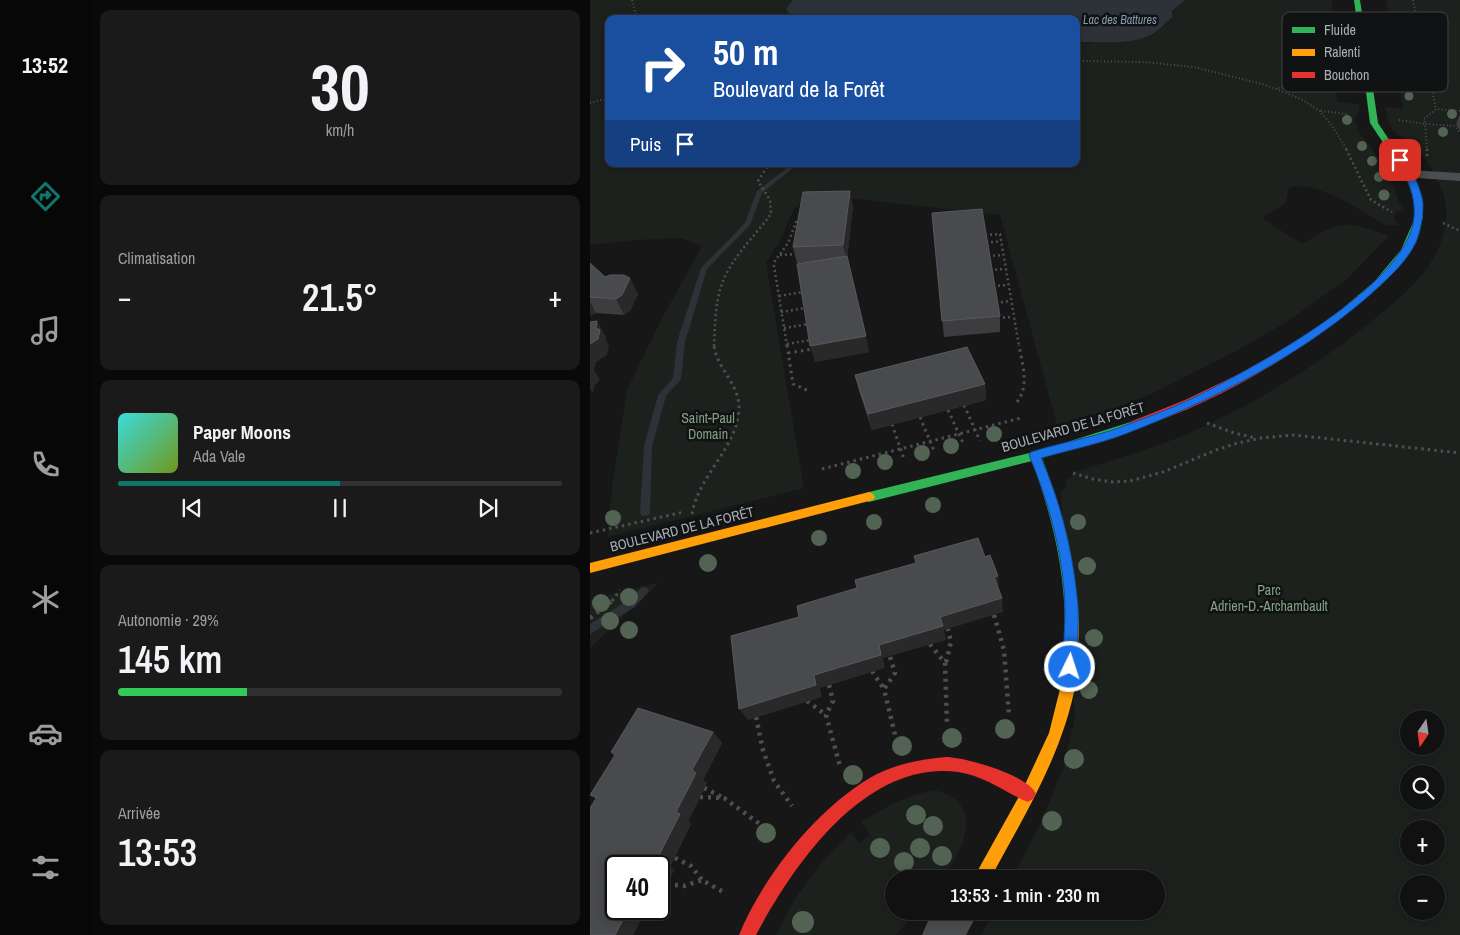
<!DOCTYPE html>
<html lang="fr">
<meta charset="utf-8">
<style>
:root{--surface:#111;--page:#1a1a1a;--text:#f1f3f6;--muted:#9c9d9f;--line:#303131;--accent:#0f766e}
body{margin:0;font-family:"Archivo Narrow",sans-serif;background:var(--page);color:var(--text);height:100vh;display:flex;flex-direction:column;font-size:19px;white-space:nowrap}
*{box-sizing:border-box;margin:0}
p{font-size:16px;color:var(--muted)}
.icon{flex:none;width:28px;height:28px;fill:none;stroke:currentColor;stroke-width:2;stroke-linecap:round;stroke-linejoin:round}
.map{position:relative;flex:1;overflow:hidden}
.drawer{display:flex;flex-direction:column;gap:10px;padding:10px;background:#090909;width:500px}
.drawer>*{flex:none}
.hud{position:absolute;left:15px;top:15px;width:475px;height:152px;border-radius:10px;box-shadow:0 2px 12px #0003,0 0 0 1px var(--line);background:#1a4fa0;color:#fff;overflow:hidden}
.needle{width:32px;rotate:193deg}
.tools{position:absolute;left:810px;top:710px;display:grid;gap:10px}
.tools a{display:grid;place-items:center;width:45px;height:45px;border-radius:50%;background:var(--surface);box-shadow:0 2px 12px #0003,0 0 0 1px var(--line);font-size:25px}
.speed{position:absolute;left:15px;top:855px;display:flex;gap:10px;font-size:25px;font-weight:700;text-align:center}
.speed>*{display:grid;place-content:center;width:65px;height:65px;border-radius:50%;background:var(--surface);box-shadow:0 2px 12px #0003,0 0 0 1px var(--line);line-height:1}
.speed .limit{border:2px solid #111;border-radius:8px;background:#fff;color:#111}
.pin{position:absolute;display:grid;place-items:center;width:42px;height:42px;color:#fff;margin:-21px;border-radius:10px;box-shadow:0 2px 8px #0006}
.me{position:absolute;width:55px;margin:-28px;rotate:4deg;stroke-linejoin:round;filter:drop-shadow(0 0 4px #0008)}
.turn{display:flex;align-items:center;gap:18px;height:105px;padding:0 25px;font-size:22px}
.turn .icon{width:65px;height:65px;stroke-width:2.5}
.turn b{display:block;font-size:35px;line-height:42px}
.then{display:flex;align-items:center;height:48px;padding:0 25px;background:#0003;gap:10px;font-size:19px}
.big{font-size:38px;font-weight:600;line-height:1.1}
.drawer .tile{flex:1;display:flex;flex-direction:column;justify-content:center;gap:8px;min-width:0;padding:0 18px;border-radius:10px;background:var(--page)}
.drawer .dial{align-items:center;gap:0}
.dial b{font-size:65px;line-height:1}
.song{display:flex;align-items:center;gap:15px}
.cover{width:60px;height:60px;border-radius:8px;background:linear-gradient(135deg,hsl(180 70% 55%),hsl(80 70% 35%))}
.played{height:5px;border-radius:2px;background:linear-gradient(90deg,var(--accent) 50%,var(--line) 50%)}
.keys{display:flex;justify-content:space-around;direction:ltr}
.heat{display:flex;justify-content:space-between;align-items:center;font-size:28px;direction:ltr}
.charge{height:8px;border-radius:4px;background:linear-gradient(90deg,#34c759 29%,var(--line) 0)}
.trip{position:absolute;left:295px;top:870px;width:280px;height:50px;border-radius:25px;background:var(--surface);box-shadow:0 2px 12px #0003,0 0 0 1px var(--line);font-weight:600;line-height:50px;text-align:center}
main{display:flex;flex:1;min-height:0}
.dock{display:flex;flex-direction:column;width:90px;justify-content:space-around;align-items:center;background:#070707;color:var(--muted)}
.dock .icon{width:35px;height:35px}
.dock .on{color:var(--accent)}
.dock b{font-size:22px;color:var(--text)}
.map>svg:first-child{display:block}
</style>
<main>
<nav class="dock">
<b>13:52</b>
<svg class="icon on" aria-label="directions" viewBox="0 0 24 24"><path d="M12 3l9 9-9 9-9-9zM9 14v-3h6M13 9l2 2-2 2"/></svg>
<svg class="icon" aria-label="music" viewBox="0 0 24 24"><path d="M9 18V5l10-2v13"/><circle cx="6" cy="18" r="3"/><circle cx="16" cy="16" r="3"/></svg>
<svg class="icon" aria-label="phone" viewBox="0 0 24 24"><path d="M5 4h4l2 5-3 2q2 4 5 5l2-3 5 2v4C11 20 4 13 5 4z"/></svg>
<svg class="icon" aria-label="climate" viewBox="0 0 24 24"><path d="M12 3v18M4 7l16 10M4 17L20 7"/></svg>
<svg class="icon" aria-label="car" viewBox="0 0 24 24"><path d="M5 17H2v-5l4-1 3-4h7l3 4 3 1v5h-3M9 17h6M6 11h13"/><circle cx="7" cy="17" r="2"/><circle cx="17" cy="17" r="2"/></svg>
<svg class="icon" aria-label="filters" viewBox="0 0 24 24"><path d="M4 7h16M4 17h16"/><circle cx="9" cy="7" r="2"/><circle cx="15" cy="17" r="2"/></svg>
</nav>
<section class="drawer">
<div class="tile dial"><b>30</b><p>km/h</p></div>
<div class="tile"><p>Climatisation</p>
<div class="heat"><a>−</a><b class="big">21.5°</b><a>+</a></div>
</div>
<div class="tile">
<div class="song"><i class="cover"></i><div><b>Paper Moons</b><p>Ada Vale</p></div></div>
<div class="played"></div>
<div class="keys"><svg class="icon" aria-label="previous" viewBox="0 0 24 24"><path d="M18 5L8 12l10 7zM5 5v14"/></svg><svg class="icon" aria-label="pause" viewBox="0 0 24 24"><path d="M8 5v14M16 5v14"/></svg><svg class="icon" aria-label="next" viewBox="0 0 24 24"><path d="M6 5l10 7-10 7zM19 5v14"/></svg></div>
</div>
<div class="tile"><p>Autonomie · 29%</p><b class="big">145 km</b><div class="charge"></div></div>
<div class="tile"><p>Arrivée</p><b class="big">13:53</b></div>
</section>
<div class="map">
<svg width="870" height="935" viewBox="0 0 870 935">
<rect width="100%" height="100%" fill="#171717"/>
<path fill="#1c211d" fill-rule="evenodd" d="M0,0H221L238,19H19V164H486V42C513,44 556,46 576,24C583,14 583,7 595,0H742L747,102L769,104V111L764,118L768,131L800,173L808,201L814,207L815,211H806L804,217L807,225H796C772,212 727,179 699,188L695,204L672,218L712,244C723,238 733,231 744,227C760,221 784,230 799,236L757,279L698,321L650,349L559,395L517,411L467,425L410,215L223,194L204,209L190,241L176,263L214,488L18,537L22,486L37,390L70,322L112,246L91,238L45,240L0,245Z
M796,0H870V935H391L404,911H566V879H421L449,827L473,768L485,717L471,491L475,489L477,479L488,471C520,461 551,452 582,440C654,411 723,369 783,320C802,304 823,288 837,268C849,251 858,229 856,207C854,185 837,157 820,142C815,138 808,136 804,132C799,125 797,116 795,107L813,109ZM819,719H846V746H819ZM819,774H846V801H819ZM819,829H846V856H819ZM819,884H846V911H819Z
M70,582L0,648V600Z
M345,790C396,803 374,850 352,879H304V911H327L306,935H186C204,895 229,862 261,832L269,843L280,835L271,822C295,807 317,795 345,790Z"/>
<path fill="#2c3238" d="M203,0H595L582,11V17C576,23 567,33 558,36C538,45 512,42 491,42H486V19H203L196,9Z"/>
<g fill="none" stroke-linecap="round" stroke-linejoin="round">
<path fill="#2c3238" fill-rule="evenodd" d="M202,164H208L172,193L160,225L117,269L95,342L91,379L76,396L62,446L60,513L58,516H52L50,513L54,446L68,395L83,378L87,342L111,268L155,223L167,191Z
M54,587L57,588L59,591L45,607L0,634V624L37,601L51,588Z"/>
<path stroke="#4d4f51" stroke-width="2" stroke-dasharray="1 2.5" stroke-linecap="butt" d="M42,0L47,19
M823,0L846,109
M486,61L554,62L604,67L676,85L711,99L730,111L743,127L757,150
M688,88L713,86L745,77L753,78
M0,103L19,98
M731,111L757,114
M870,111L846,109L834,119L835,124L865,126L870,133
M809,120L835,124L837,150"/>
<path stroke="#4d4f51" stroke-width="2.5" stroke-dasharray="2 3" stroke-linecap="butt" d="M756,149L781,200L802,212
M837,149V156
M853,223L870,231
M395,235L410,234L429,346
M396,243L411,241
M190,255L208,254
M398,256L413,255
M400,270L415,269
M403,286L418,285
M189,296L213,292
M406,303L420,301
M191,312L216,308
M408,318L422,317
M194,328L219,324
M197,344L221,340
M124,346C125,327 125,302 132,284C141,258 165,236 181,214L180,200L168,181L179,164
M197,346L184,266L185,261L198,243L207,220H212"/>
<path stroke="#4d4f51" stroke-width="3" stroke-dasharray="2.5 4" stroke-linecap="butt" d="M197,345L203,384L219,391
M198,353L223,349
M427,402C440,385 432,364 429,345
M374,405L390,441
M358,410L374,445
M330,417L345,453
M617,423L644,433L666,438
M302,424L314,459
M232,469L431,418
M483,473L503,479L522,482L540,481L573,472L626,450L648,443L671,438L704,435L870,453
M102,514C108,476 147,448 149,409C150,384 126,368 124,345
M0,533L94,512
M22,601L30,590"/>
<path stroke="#4d4f51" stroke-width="4.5" stroke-dasharray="3 5" stroke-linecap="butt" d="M404,615L414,650L419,716
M0,618L23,600
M340,644L355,663L357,725
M300,657L305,673L294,689L306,739
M356,662L361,642L358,629
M282,671L294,689
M239,685L243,701L236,715L250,766
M217,701L236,715
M166,717L173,750L184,781L202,806
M114,788L132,797
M110,797L134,798L178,830
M85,858L101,866L112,880
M77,884L94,886L112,880L135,893"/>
<path fill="#4c4d50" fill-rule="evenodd" d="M818,170L870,173V181L813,177L812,174Z"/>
<path fill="#4c4d50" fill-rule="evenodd" d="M344,911H389L376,935H332L338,921Z"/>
<path fill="#30b455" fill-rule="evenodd" d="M764,0H770L788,123L826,180L833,204V218L818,253L790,286L756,313L753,312V308L784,282L811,250L825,218V204L818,180L780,123Z
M544,421L549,425L548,428L452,458C472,511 486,564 489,621L487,625L482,627L477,625L475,621C474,565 461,513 442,461L279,502L275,500L273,497L275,494L279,492L452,450Z"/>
<path fill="#ff9f0a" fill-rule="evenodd" d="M279,492L283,494L285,497L283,500L0,573V563Z
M482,615L487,617L489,621C488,641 489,663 486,682C473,754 434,816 400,879H383L432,791L459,733L472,681L475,621L477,617Z"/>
<path fill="#e5322d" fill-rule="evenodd" d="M756,307L759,308V312C698,360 619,406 544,429L539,425L540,422L595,400L651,373L705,342Z
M357,757C377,758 438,775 446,794L443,799L438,802C414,792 395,776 368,772C275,760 204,864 166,935H149C173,876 230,804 287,774C309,763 333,759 357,757Z"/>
</g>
<g fill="#526253">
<circle cx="806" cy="16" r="4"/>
<circle cx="819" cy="96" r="4.5"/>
<circle cx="862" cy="114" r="5"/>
<circle cx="757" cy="120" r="5"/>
<circle cx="853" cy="132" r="5"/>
<circle cx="772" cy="146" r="5"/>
<circle cx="782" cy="161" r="5"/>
<circle cx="789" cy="177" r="5"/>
<circle cx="794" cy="195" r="5.5"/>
<circle cx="404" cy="434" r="8"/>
<circle cx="361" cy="446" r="8"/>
<circle cx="332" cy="453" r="8"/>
<circle cx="295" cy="462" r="8"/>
<circle cx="263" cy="471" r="8"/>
<circle cx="343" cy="505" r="8"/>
<circle cx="23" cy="518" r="8"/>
<circle cx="284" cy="522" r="8"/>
<circle cx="488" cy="522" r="8"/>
<circle cx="229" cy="538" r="8"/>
<circle cx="118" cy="563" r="9"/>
<circle cx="497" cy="566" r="9"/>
<circle cx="39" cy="597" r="9"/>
<circle cx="11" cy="603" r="9"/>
<circle cx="20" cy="621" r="9"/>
<circle cx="39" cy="630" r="9"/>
<circle cx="504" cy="638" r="9"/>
<circle cx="499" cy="690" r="9"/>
<circle cx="415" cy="729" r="10"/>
<circle cx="362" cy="738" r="10"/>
<circle cx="312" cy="746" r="10"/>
<circle cx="484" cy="759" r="10"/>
<circle cx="263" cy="775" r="10"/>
<circle cx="326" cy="815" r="10"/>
<circle cx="462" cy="821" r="10"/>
<circle cx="343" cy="826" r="10"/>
<circle cx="176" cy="833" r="10"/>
<circle cx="290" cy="848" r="10"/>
<circle cx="330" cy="848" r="10"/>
<circle cx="352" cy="856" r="10"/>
<circle cx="314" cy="862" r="10"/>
<circle cx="213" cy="922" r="11"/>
</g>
<path fill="#3d3d40" d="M869,116H870V131L866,124Z
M263,206L257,257L279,352L225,362L217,263H207L203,247Z
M342,213L410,316V332L354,337Z
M0,263L15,277L48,294L40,311L34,315L6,313L0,316Z
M265,375L395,384L396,400L282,430L269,391Z
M123,732L132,743L113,780L117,783L98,821L101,824L80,867L84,870L69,899V866L26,909H63L57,920L51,919L43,935H0L6,799L0,795Z"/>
<path fill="#29292a" d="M260,191L263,206L257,261L253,245Z
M40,278L48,294L40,311L34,315L26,299Z
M0,302L6,313L0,316Z
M7,321L16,337V340L19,346L17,355L6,362L4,370L10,380L4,386L3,393L0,389V344L6,328Z
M276,336L279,352L225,362L220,346Z
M395,384L396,400L282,430L278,414Z
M408,576L409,590L404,577Z
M412,598L413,612L354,630L356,640L293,658L295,668L230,688L232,697L158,720L149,709L289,645L350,617Z
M123,732L132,743L113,780L117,783L98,821L101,824L80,867L84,870L69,899V868L66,861L102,770Z
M46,909H63L57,920L43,914Z
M37,912L51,919L43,935H25Z"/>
<path fill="#494a4d" stroke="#58595d" d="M260,191L253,245L203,247L213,192Z
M392,209L410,316L352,321L342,213Z
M257,256L276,336L220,346L207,264Z
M0,263L15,277L20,275H34L40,278L32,295L26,299L0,297Z
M7,321L6,328L10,330L8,339L0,344V322Z
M377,347L395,384L278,414L265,375Z
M388,538L395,557L400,555L408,576L404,577L412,598L350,617L353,626L289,645L291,655L224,675L226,685L149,709L141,636L209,617L207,606L267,588L265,580L326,563L324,556Z
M48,708L123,732L102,770L106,773L86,812L90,814L66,861L72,862L69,868V866H26V909H46L43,914L37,912L25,935H0V808L7,797L0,795L25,755L21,752Z"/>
<path fill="#1a73e8" stroke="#114b97" d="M810,158C820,162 833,194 833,204C833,217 831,230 826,242C816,263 798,278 782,293C711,356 623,400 535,434C509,444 479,450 451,458C472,506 483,553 488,606C489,626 487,647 486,667L484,671L480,673L475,671L473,667C473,647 475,628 475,609C474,557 459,502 439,455L441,452C470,443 500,438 528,428C555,418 583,408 609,395C665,367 819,285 824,217C826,195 817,179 807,160Z"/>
<g text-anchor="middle" stroke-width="5" stroke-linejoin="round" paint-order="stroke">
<g font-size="12" font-style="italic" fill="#849cae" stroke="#111213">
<text x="530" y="24">Lac des Battures</text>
</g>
<g font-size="14" fill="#83a084" stroke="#111213">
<text x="118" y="423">Saint-Paul<tspan x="118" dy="16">Domain</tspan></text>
<text x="679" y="595">Parc<tspan x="679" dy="16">Adrien-D.-Archambault</tspan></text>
</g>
<g font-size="14" fill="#aaaeb7" stroke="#111213">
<text transform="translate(483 427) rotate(-16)" y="5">BOULEVARD DE LA FORÊT</text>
<text transform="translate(92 529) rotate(-14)" y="5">BOULEVARD DE LA FORÊT</text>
</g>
</g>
<rect x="692" y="12" width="166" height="80" rx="8" fill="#111213" stroke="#3f4144" stroke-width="1"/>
<rect x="702" y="27" width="23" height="6" fill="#30b455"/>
<rect x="702" y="49" width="23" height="7" fill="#ff9f0a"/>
<rect x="702" y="72" width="23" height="6" fill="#e5322d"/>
<g font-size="14" fill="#aaaeb7">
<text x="734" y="35">Fluide</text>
<text x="734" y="57">Ralenti</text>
<text x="734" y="80">Bouchon</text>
</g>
</svg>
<div class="tools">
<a><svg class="needle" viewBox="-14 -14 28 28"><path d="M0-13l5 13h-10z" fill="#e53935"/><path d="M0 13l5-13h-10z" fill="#9c9d9f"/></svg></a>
<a><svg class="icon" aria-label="search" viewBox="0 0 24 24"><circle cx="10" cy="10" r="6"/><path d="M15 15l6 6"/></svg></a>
<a>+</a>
<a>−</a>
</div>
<div class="speed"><div class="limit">40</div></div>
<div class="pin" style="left:810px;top:160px;background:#d93025"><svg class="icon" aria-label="arrive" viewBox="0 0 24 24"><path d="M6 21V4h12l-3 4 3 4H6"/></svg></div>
<svg class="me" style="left:480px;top:667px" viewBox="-20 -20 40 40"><circle r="17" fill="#1a73e8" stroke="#fff" stroke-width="3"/><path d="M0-11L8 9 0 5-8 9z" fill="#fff"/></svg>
<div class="trip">13:53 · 1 min · 230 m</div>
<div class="hud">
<div class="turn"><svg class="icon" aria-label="right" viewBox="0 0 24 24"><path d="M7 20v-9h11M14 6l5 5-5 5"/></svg><div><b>50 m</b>Boulevard de la Forêt</div></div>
<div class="then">Puis<svg class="icon" aria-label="arrive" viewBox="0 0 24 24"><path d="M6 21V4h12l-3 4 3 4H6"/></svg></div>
</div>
</div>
</main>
